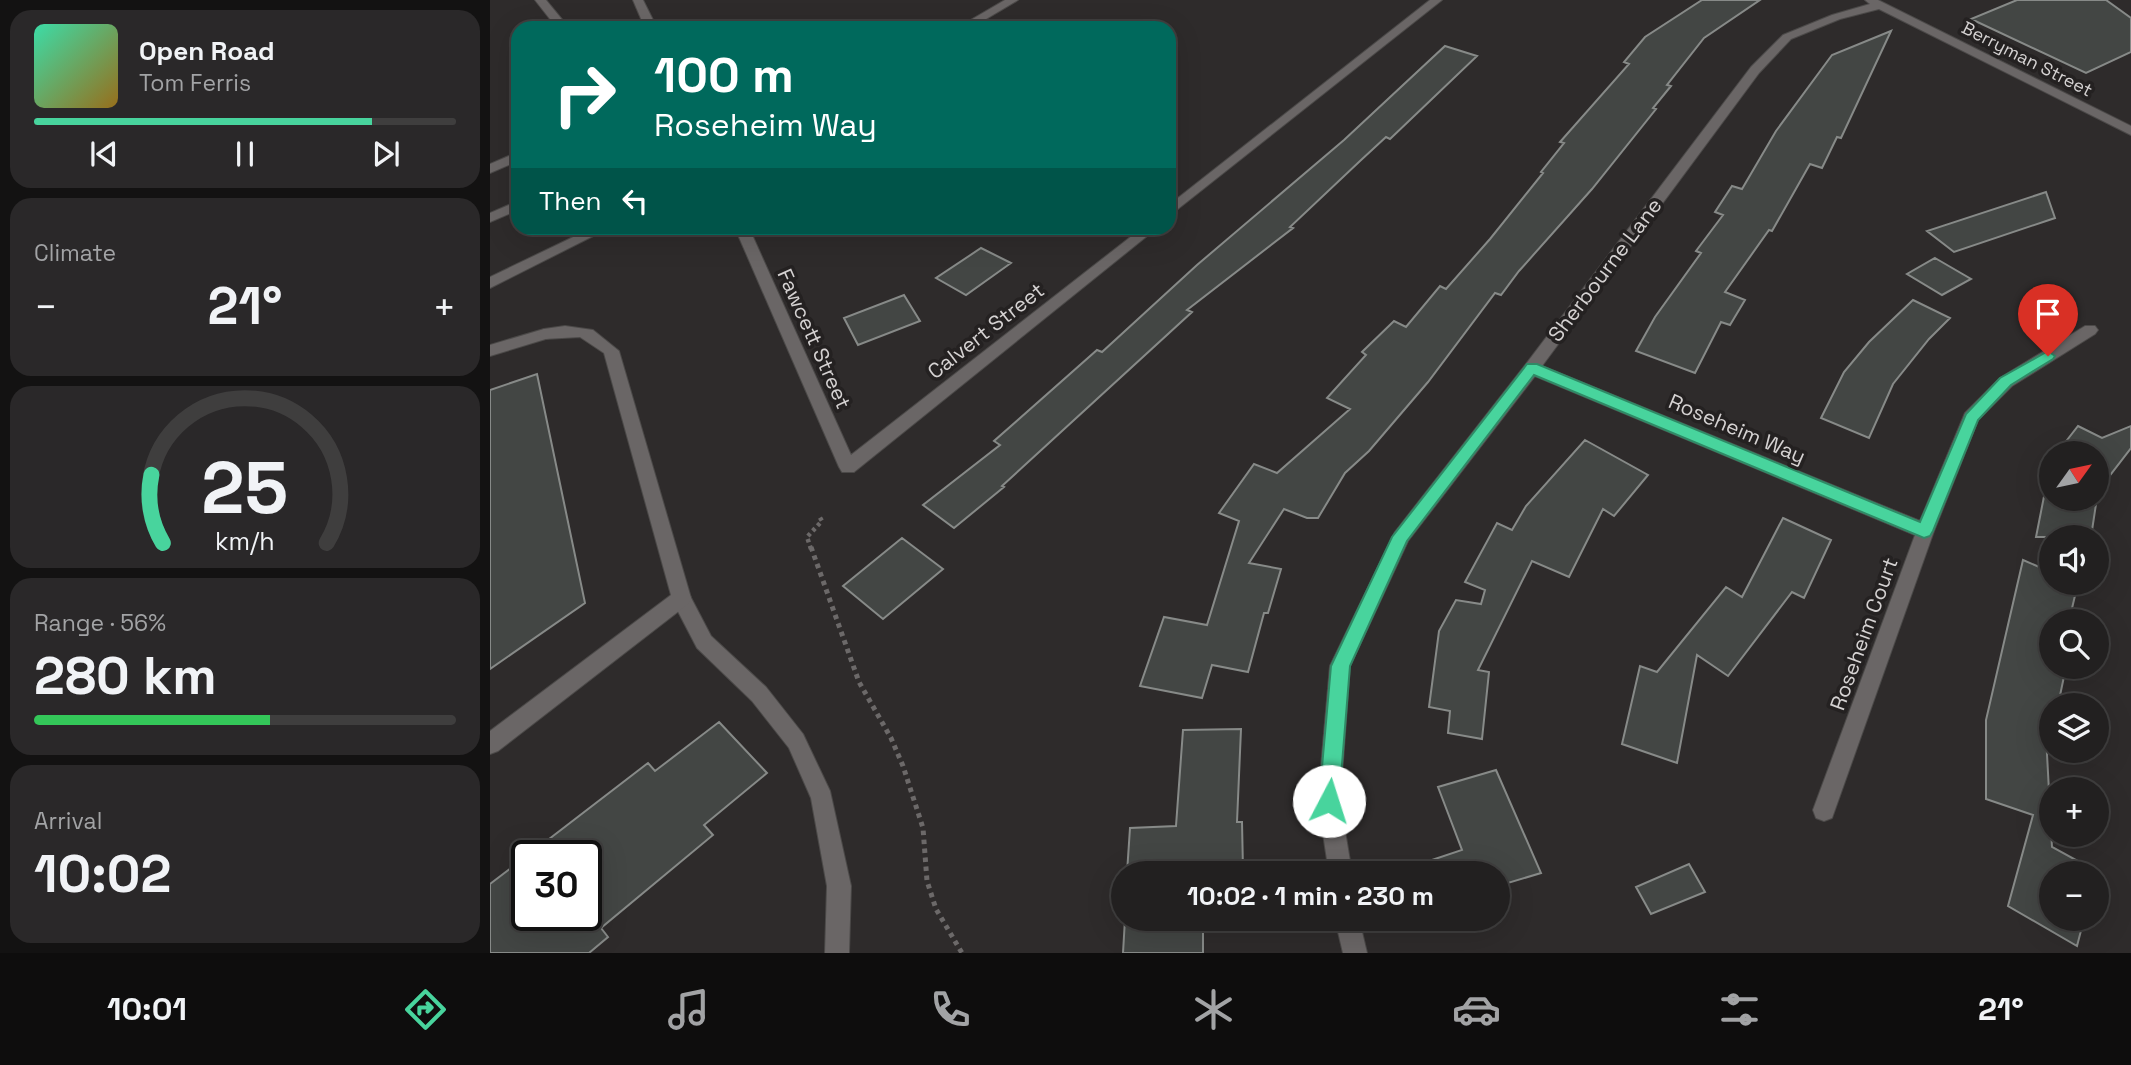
<!DOCTYPE html>
<meta charset="utf-8">
<style>
:root{--surface:#222020;--page:#2a2829;--text:#f1f3f6;--muted:#a2a3a5;--line:#3f3e3e;--accent:#48d49d}
body{margin:0;font-family:"Space Grotesk",sans-serif;background:var(--page);color:var(--text);height:100vh;display:flex;flex-direction:column;font-size:26px;white-space:nowrap}
*{box-sizing:border-box;margin:0}
p{font-size:23px;color:var(--muted)}
.icon{flex:none;width:38px;height:38px;fill:none;stroke:currentColor;stroke-width:2;stroke-linecap:round;stroke-linejoin:round}
.map{position:relative;flex:1;overflow:hidden}
.drawer{display:flex;flex-direction:column;gap:10px;padding:10px;background:#131212;width:490px}
.drawer>*{flex:none}
.hud{position:absolute;left:21px;top:21px;width:665px;height:214px;border-radius:21px;box-shadow:0 7px 28px #0002,0 0 0 2px var(--line);background:#00695c;color:#fff;overflow:hidden}
.needle{width:46px;rotate:57deg}
.controls{position:absolute;left:1549px;top:441px;display:grid;gap:14px}
.controls a{display:grid;place-items:center;width:70px;height:70px;border-radius:50%;background:var(--surface);box-shadow:0 7px 28px #0002,0 0 0 2px var(--line);font-size:35px}
.speed{position:absolute;left:21px;top:840px;display:flex;gap:14px;font-size:35px;font-weight:700;text-align:center}
.speed>*{display:grid;place-content:center;width:91px;height:91px;border-radius:50%;background:var(--surface);box-shadow:0 7px 28px #0002,0 0 0 2px var(--line);line-height:1}
.speed .limit{border:4px solid #111;border-radius:10px;background:#fff;color:#111}
.pin{position:absolute;display:grid;place-items:center;width:60px;height:60px;color:#fff;margin:-72px -30px;border-radius:50% 50% 50% 0;rotate:-45deg;box-shadow:0 0 7px #0007}
.pin .icon{rotate:45deg}
.me{position:absolute;width:77px;margin:-38px;rotate:5deg;stroke-linejoin:round;filter:drop-shadow(0 0 5px #0008)}
.turn{display:flex;align-items:center;gap:24px;height:147px;padding:0 28px;font-size:32px}
.turn .icon{width:91px;height:91px;stroke-width:2.5}
.turn b{display:block;font-size:49px;line-height:60px}
.then{display:flex;align-items:center;height:66px;padding:0 28px;background:#0003;gap:14px;font-size:26px}
.big{font-size:52px;font-weight:600;line-height:1.1}
.drawer .widget{flex:1;display:flex;flex-direction:column;justify-content:center;gap:10px;min-width:0;padding:0 24px;border-radius:21px;background:var(--page)}
.drawer .dial{align-items:center;gap:0}
.dial svg{height:182px;overflow:visible;fill:none;stroke:var(--line);stroke-width:7;stroke-linecap:round;text-anchor:middle}
.dial text{fill:var(--text);stroke:none}
.song{display:flex;align-items:center;gap:21px}
.cover{width:84px;height:84px;border-radius:10px;background:linear-gradient(135deg,hsl(160 70% 55%),hsl(40 70% 35%))}
.played{height:7px;border-radius:4px;background:linear-gradient(90deg,var(--accent) 80%,var(--line) 80%)}
.keys{display:flex;justify-content:space-around;direction:ltr}
.heat{display:flex;justify-content:space-between;align-items:center;font-size:38px;direction:ltr}
.charge{height:10px;border-radius:5px;background:linear-gradient(90deg,#34c759 56%,var(--line) 0)}
.trip{position:absolute;left:621px;top:861px;width:399px;height:70px;border-radius:35px;background:var(--surface);box-shadow:0 7px 28px #0002,0 0 0 2px var(--line);font-weight:600;line-height:70px;text-align:center}
.menu{display:flex;height:112px;justify-content:space-around;align-items:center;background:#0e0d0d;color:var(--muted)}
.menu .icon{width:49px;height:49px}
.menu .on{color:var(--accent)}
.menu b{font-size:32px;color:var(--text)}
main{display:flex;flex:1;min-height:0}
.map>svg:first-child{display:block}
</style>
<main>
<section class="drawer">
<div class="widget">
<div class="song"><i class="cover"></i><div><b>Open Road</b><p>Tom Ferris</p></div></div>
<div class="played"></div>
<div class="keys"><svg class="icon" aria-label="previous" viewBox="0 0 24 24"><path d="M18 5L8 12l10 7zM5 5v14"/></svg><svg class="icon" aria-label="pause" viewBox="0 0 24 24"><path d="M8 5v14M16 5v14"/></svg><svg class="icon" aria-label="next" viewBox="0 0 24 24"><path d="M6 5l10 7-10 7zM19 5v14"/></svg></div>
</div>
<div class="widget"><p>Climate</p>
<div class="heat"><a>−</a><b class="big">21°</b><a>+</a></div>
</div>
<div class="widget dial"><svg viewBox="0 0 100 80">
<path d="M14 69A42 42 0 1 1 86 69"/>
<path d="M14 69A42 42 0 0 1 9 39" stroke="#48d49d"/>
<text x="50" y="56" font-size="32" font-weight="700">25</text>
<text x="50" y="72" font-size="11">km/h</text>
</svg></div>
<div class="widget"><p>Range · 56%</p><b class="big">280 km</b><div class="charge"></div></div>
<div class="widget"><p>Arrival</p><b class="big">10:02</b></div>
</section>
<div class="map">
<svg width="1641" height="953" viewBox="0 0 1641 953">
<rect width="100%" height="100%" fill="#2e2b2b"/>
<path fill="#434644" stroke="#878a88" stroke-width="2" d="M1212,0H1270L1214,38L1177,85L1181,86L1163,108L1166,109L1102,189L1029,271L1011,295L1005,293L938,382L879,451L855,473L828,518H817L794,509L759,563L791,569L778,613H774L758,672L722,665L712,698L650,686L674,617L717,625L749,521L729,513L764,464L787,473L860,409L837,398L876,355L872,352L904,321L916,327L950,286L956,289L1000,239L1053,173L1051,172L1074,143L1070,142L1139,64L1134,62L1155,37Z
M1527,0H1616L1641,18V52L1596,73L1481,19Z
M1401,31L1351,138L1347,137L1332,168L1320,164L1282,231L1279,230L1235,292L1255,300L1240,325L1231,322L1205,373L1146,351L1165,317L1211,253L1206,251L1233,215L1225,212L1242,186L1252,189L1286,131L1342,55Z
M955,46L987,56L900,139L896,137L870,161L800,227L803,228L697,310L702,312L512,486L514,487L464,528L433,505L510,445L504,441L607,350L612,352L707,265L854,140Z
M1556,192L1565,218L1464,252L1437,231Z
M491,248L521,263L476,295L446,278Z
M1445,258L1481,279L1452,295L1417,274Z
M414,295L430,321L368,345L354,318Z
M1423,300L1460,318L1439,339L1403,384L1379,438L1331,418L1354,372L1379,342Z
M47,374L95,603L0,669V390Z
M1588,426L1612,438L1641,426V448L1608,491L1601,537H1546L1561,461V499H1606V453H1567Z
M1095,440L1158,475L1124,516L1113,509L1079,577L1042,561L988,670L999,672L992,739L958,733L960,711L939,707L949,631L966,600L991,604L995,590L975,582L1007,523L1022,530L1036,506Z
M1293,518L1341,540L1314,598L1302,592L1238,676L1207,655L1187,763L1132,744L1150,666L1167,672L1236,587L1252,597Z
M412,538L453,569L393,619L353,586Z
M1533,560L1561,572V583H1588L1579,621H1561V667H1576L1568,705H1561V720L1555,717L1562,847L1606,871L1605,873H1561V919H1594L1587,946L1518,906L1543,815L1496,799V720Z
M229,722L277,773L214,825L223,835L111,928L118,937L99,953H0V884L37,856V915H96V856H37L158,763L165,771Z
M751,729L747,822H752L753,870L713,873H637L640,828L686,826L693,730Z
M1006,770L1051,873L1008,886V873H922L921,867L972,850L948,787Z
M1199,864L1215,892L1161,914L1146,887Z
M635,919H713V953H633Z"/>
<g fill="none" stroke-linecap="round" stroke-linejoin="round">
<defs>
<path id="lane" d="M45,0H56L79,28H67Z
M28,152V161L0,173V164Z
M28,201V210L0,222V213Z
M54,329L62,334L59,338L0,356V345Z
M191,590L198,592L221,636L276,687L313,734L340,791L361,886L359,953H335L337,886L321,798L299,748L262,701L207,648L181,598L184,592Z"/>
<path id="street" d="M143,0H153L167,28H155Z
M515,0H528L481,28H467Z
M940,0H952L679,216V205Z
M1375,0H1388L1641,126V135L1389,9L1350,19L1301,39L1269,73L1052,366L1430,521L1475,413L1510,378L1595,326H1605L1608,330L1605,334L1522,386L1488,420L1444,531L1342,818L1334,821L1326,818L1323,810L1425,535L1045,376L918,541L860,666L850,801L862,873H839L828,801L840,666L905,532L1036,364L1261,67L1293,35L1342,15L1380,4Z
M102,228H119L0,288V277Z
M245,228H259L361,455L652,228H667L364,472H352L349,467Z
M75,326L103,330L129,351L201,598L198,604L8,751L0,754V731L181,595L114,353L90,337L54,339L46,334L54,329Z
M845,919H869L877,953H853Z"/>
</defs>
<use href="#lane" stroke="#4b4948" stroke-width="2"/>
<use href="#street" stroke="#4b4948" stroke-width="2"/>
<path stroke="#6c6969" stroke-width="4.5" stroke-dasharray="3.5 3.5" stroke-linecap="butt" d="M321,549L317,537L332,521L329,516"/>
<path stroke="#6c6969" stroke-width="5" stroke-dasharray="4.5 4.5" stroke-linecap="butt" d="M321,547L369,682L401,738L413,766L433,828L437,881L446,909L472,953"/>
<use href="#lane" fill="#6a6666" fill-rule="evenodd"/>
<use href="#street" fill="#6a6666" fill-rule="evenodd"/>
</g>
<path fill="#48d49d" stroke="#2f8a66" stroke-width="2" d="M1558,351L1565,356L1563,359L1521,385L1488,420L1443,531L1440,536L1434,538L1044,375L917,541L860,666L849,801L846,808L839,811L832,808L829,801L841,666L902,537L1037,364H1047L1430,522L1476,414L1510,378Z"/>
<g text-anchor="middle" stroke-width="7" stroke-linejoin="round" paint-order="stroke">
<g font-size="18" fill="#d5d2d2" stroke="#242121">
<text transform="translate(1537 59) rotate(27)" y="6">Berryman Street</text>
</g>
<g font-size="21" fill="#d5d2d2" stroke="#242121">
<text transform="translate(1115 270) rotate(-53)" y="7">Sherbourne Lane</text>
<text transform="translate(496 331) rotate(-38)" y="7">Calvert Street</text>
<text transform="translate(324 339) rotate(66)" y="7">Fawcett Street</text>
<text transform="translate(1247 429) rotate(23)" y="7">Roseheim Way</text>
<text transform="translate(1374 634) rotate(-70)" y="7">Roseheim Court</text>
</g>
</g>
</svg>
<div class="controls">
<a><svg class="needle" viewBox="-14 -14 28 28"><path d="M0-13l5 13h-10z" fill="#e53935"/><path d="M0 13l5-13h-10z" fill="#a2a3a5"/></svg></a>
<a><svg class="icon" aria-label="sound" viewBox="0 0 24 24"><path d="M4 9h4l5-4v14l-5-4H4zM17 9q2 3 0 6"/></svg></a>
<a><svg class="icon" aria-label="search" viewBox="0 0 24 24"><circle cx="10" cy="10" r="6"/><path d="M15 15l6 6"/></svg></a>
<a><svg class="icon" aria-label="layers" viewBox="0 0 24 24"><path d="M12 4l9 5-9 5-9-5zM3 14l9 5 9-5"/></svg></a>
<a>+</a>
<a>−</a>
</div>
<div class="speed"><div class="limit">30</div></div>
<div class="pin" style="left:1558px;top:356px;background:#d93025"><svg class="icon" aria-label="arrive" viewBox="0 0 24 24"><path d="M6 21V4h12l-3 4 3 4H6"/></svg></div>
<svg class="me" style="left:839px;top:801px" viewBox="-20 -20 40 40"><circle r="19" fill="#fff"/><path d="M0-13L10 11 0 6-10 11z" fill="#48d49d"/></svg>
<div class="trip">10:02 · 1 min · 230 m</div>
<div class="hud">
<div class="turn"><svg class="icon" aria-label="right" viewBox="0 0 24 24"><path d="M7 20v-9h11M14 6l5 5-5 5"/></svg><div><b>100 m</b>Roseheim Way</div></div>
<div class="then">Then<svg class="icon" aria-label="left" viewBox="0 0 24 24"><path d="M17 20v-9H6M10 6l-5 5 5 5"/></svg></div>
</div>
</div>
</main>
<nav class="menu">
<b>10:01</b>
<svg class="icon on" aria-label="directions" viewBox="0 0 24 24"><path d="M12 3l9 9-9 9-9-9zM9 14v-3h6M13 9l2 2-2 2"/></svg>
<svg class="icon" aria-label="music" viewBox="0 0 24 24"><path d="M9 18V5l10-2v13"/><circle cx="6" cy="18" r="3"/><circle cx="16" cy="16" r="3"/></svg>
<svg class="icon" aria-label="phone" viewBox="0 0 24 24"><path d="M5 4h4l2 5-3 2q2 4 5 5l2-3 5 2v4C11 20 4 13 5 4z"/></svg>
<svg class="icon" aria-label="climate" viewBox="0 0 24 24"><path d="M12 3v18M4 7l16 10M4 17L20 7"/></svg>
<svg class="icon" aria-label="car" viewBox="0 0 24 24"><path d="M5 17H2v-5l4-1 3-4h7l3 4 3 1v5h-3M9 17h6M6 11h13"/><circle cx="7" cy="17" r="2"/><circle cx="17" cy="17" r="2"/></svg>
<svg class="icon" aria-label="filters" viewBox="0 0 24 24"><path d="M4 7h16M4 17h16"/><circle cx="9" cy="7" r="2"/><circle cx="15" cy="17" r="2"/></svg>
<b>21°</b>
</nav>
